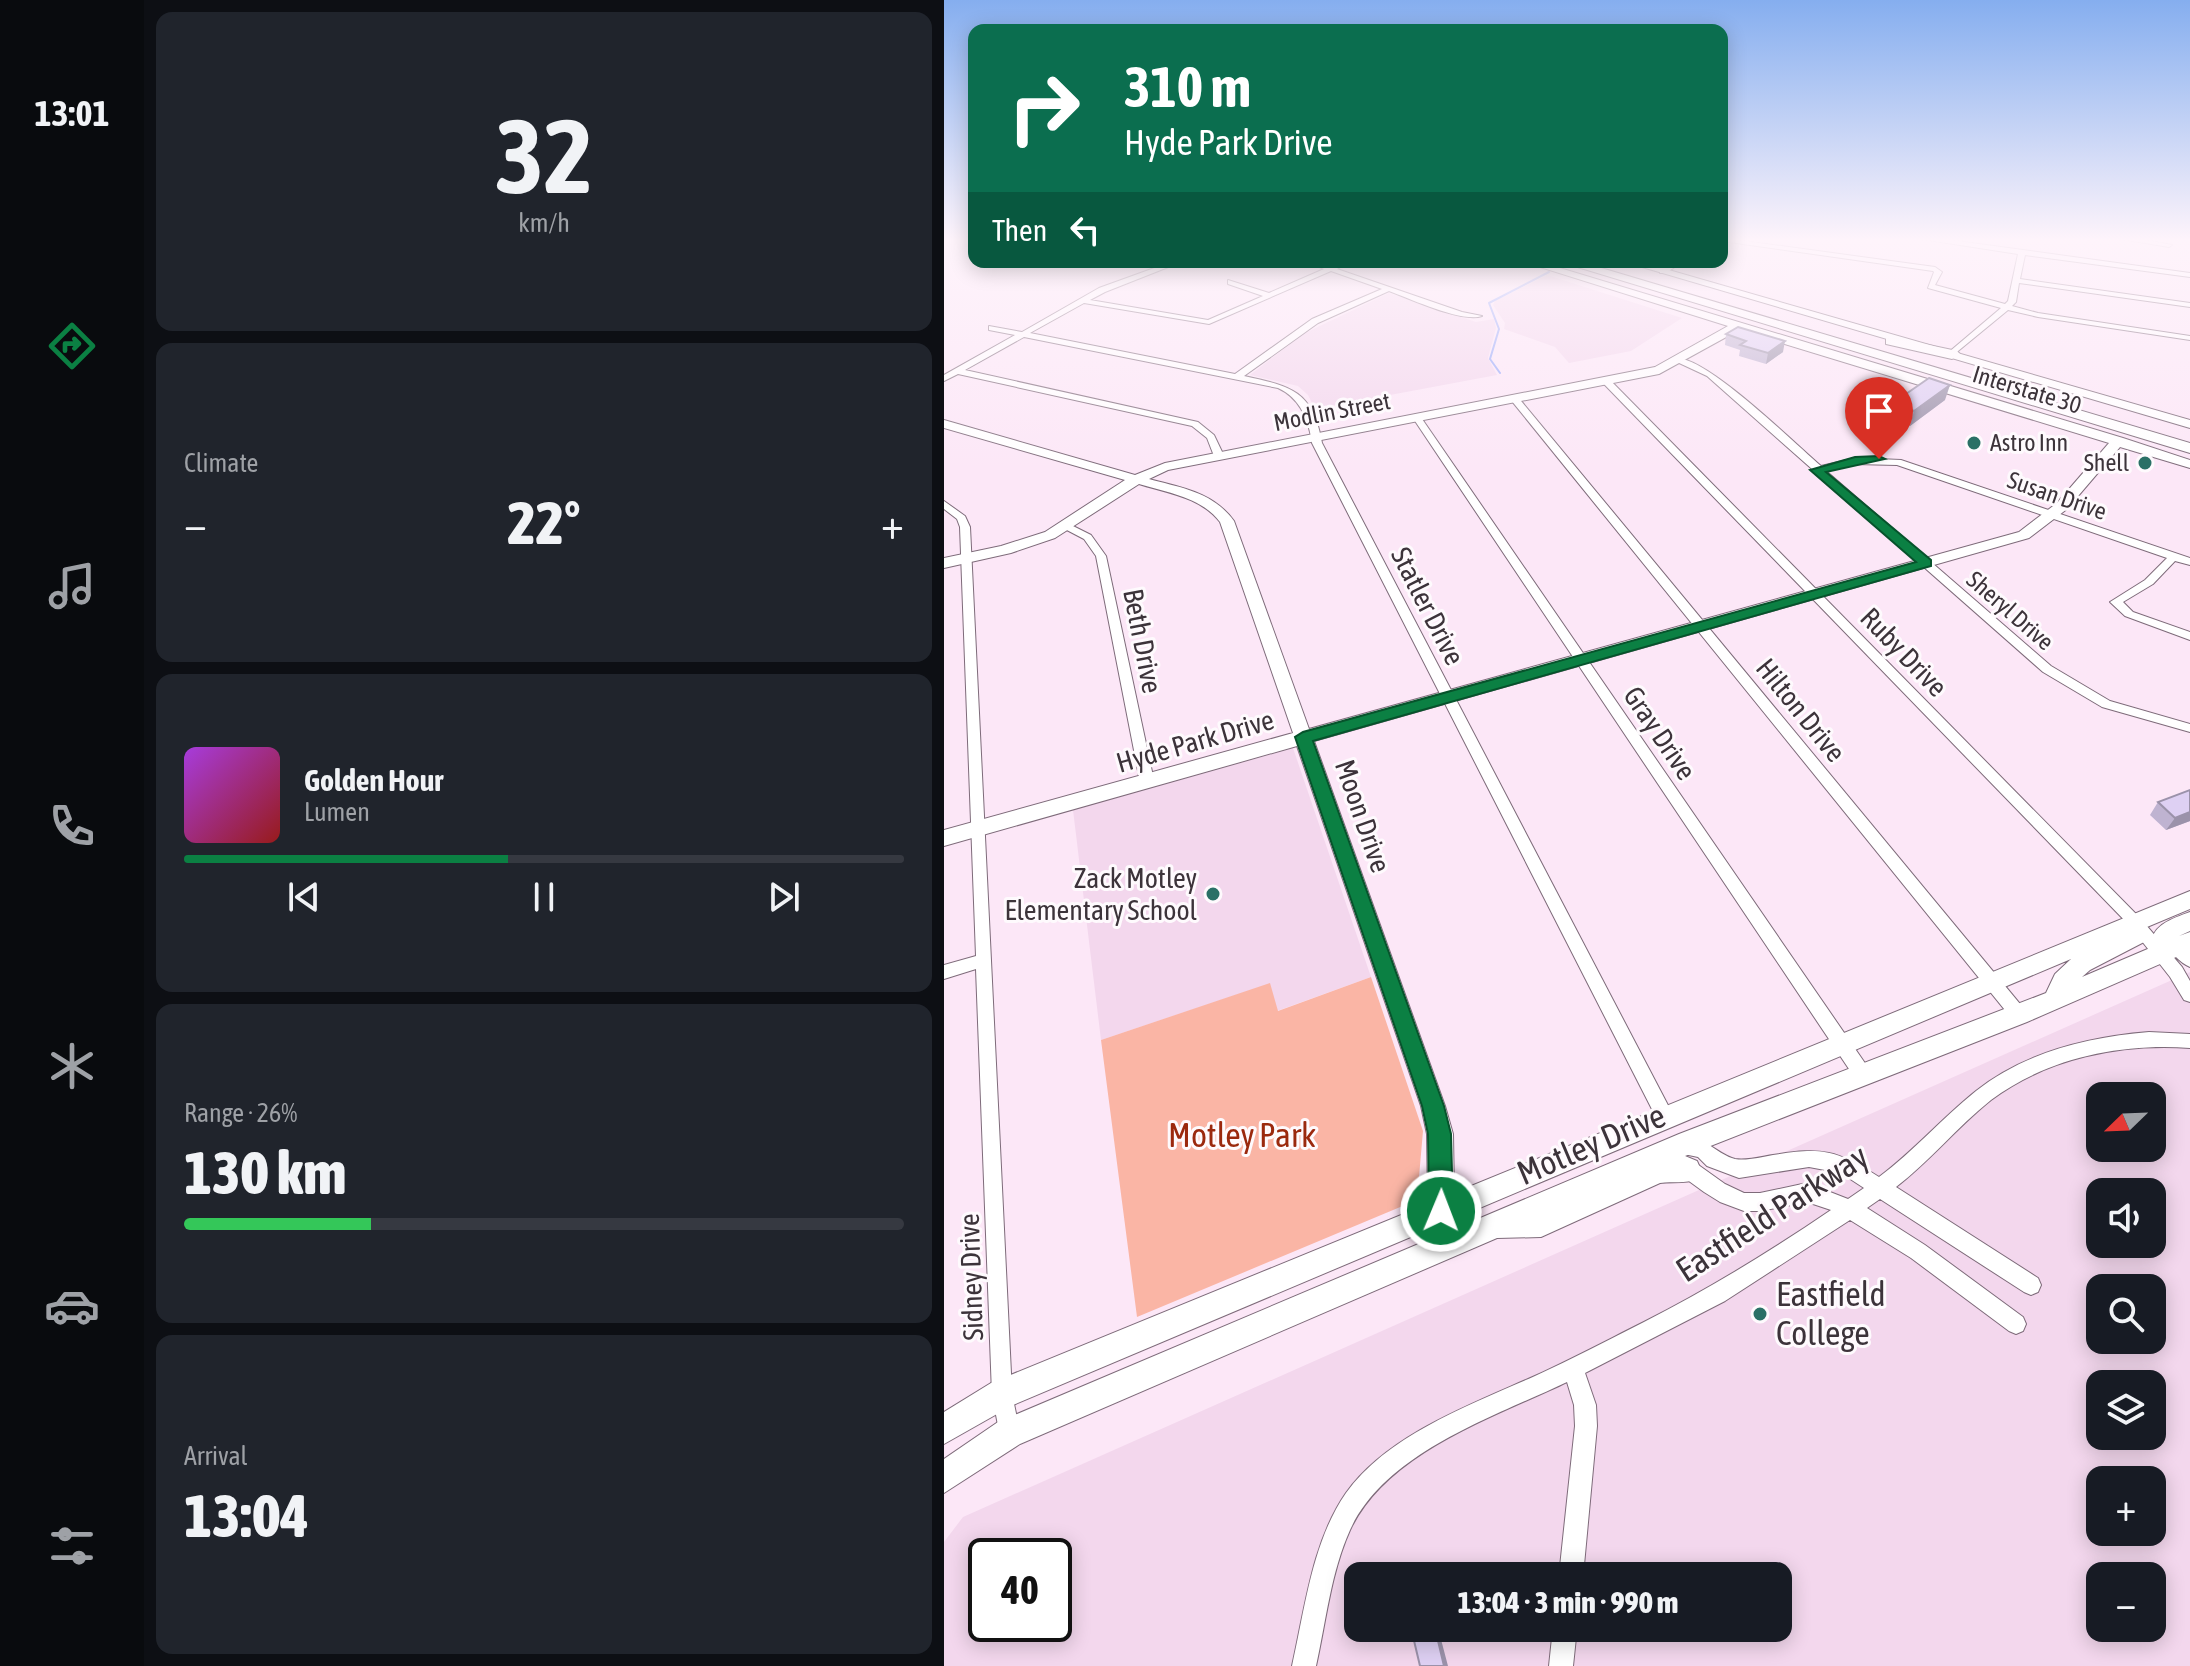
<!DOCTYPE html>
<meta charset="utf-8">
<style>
:root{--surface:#171b24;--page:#20242c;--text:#f1f3f6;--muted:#9ea1a6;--line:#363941;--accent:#0b8043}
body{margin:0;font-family:"Asap Condensed",sans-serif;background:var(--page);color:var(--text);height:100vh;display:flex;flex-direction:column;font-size:30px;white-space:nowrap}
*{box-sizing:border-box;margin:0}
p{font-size:26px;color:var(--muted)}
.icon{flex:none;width:44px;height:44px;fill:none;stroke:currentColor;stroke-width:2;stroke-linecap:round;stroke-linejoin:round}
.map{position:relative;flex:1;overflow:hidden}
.details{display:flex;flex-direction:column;gap:12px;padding:12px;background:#0d0f14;width:800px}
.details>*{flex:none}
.hud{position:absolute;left:24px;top:24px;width:760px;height:244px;border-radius:16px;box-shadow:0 4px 20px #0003;background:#0b6e4f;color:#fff;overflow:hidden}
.needle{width:52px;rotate:247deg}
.buttons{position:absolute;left:1142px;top:1082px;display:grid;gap:16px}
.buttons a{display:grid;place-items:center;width:80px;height:80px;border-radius:16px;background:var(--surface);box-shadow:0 4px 20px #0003;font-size:40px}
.speed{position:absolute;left:24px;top:1538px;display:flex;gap:16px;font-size:40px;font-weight:700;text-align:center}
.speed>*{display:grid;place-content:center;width:104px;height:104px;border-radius:50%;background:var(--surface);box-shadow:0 4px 20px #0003;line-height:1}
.speed .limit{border:4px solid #111;border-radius:12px;background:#fff;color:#111}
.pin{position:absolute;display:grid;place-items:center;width:68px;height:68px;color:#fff;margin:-82px -34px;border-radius:50% 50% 50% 0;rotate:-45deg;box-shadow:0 0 8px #0007}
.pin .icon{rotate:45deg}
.me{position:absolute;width:88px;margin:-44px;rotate:1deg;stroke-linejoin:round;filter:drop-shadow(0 0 6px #0008)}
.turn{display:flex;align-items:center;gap:28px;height:168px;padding:0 24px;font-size:36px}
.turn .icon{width:104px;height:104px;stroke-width:2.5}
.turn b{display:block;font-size:56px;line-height:68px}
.then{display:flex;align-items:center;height:76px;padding:0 24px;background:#0003;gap:16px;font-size:30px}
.big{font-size:60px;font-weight:800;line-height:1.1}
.details .widget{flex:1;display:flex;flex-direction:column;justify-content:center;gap:12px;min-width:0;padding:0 28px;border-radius:16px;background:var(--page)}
.details .dial{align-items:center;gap:0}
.dial b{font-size:104px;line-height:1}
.song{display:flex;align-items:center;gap:24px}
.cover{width:96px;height:96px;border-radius:12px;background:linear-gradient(135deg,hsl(280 70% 55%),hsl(0 70% 35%))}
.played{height:8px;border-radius:4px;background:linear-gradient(90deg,var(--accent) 45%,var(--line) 45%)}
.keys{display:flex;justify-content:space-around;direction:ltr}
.heat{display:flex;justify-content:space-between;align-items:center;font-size:44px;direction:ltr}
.charge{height:12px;border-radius:6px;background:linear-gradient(90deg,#34c759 26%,var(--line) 0)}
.trip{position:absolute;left:400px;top:1562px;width:448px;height:80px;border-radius:16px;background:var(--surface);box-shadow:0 4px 20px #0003;font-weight:800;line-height:80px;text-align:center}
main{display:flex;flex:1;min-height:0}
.dock{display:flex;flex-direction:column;width:144px;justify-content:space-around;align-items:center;background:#090b0e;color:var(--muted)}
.dock .icon{width:56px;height:56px}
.dock .selected{color:var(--accent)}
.dock b{font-size:36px;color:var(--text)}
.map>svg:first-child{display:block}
</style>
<main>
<nav class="dock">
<b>13:01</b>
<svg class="icon selected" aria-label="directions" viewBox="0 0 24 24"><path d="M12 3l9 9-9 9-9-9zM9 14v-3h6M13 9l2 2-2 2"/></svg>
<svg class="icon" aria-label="music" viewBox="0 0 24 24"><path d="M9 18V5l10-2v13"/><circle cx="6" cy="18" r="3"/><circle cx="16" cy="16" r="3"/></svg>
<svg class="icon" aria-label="phone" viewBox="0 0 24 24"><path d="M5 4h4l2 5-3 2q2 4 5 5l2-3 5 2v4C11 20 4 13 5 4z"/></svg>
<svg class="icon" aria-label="climate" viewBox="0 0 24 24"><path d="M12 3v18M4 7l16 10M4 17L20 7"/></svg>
<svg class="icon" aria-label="car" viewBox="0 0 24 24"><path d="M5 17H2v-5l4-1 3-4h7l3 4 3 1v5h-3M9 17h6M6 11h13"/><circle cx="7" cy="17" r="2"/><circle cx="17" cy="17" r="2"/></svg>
<svg class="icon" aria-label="filters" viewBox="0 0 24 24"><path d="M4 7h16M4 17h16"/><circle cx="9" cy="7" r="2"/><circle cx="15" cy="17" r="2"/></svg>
</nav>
<section class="details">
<div class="widget dial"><b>32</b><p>km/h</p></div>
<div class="widget"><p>Climate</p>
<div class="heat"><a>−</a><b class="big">22°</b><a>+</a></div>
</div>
<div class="widget">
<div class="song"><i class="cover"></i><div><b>Golden Hour</b><p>Lumen</p></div></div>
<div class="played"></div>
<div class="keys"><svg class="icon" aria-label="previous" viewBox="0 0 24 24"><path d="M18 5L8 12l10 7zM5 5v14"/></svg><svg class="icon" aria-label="pause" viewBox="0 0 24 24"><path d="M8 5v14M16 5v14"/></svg><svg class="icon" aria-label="next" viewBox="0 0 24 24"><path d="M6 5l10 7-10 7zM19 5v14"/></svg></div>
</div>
<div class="widget"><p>Range · 26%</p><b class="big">130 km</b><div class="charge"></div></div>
<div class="widget"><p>Arrival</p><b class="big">13:04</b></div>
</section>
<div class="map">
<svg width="1246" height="1666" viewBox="0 0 1246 1666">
<rect width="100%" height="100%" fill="#fce7f7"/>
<path fill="#f3d7ed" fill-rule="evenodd" d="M603,275L738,318L687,351L625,363L611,347L560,329L561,323L549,305L551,301Z
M445,293L532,322L550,319L552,328L544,358L553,375L371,409L364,395L354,386L306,375L359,334Z
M349,748L427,977L333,1011L325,984L157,1040L129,810Z
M1246,972V1666H0V1542L19,1517ZM1156,1096H1208V1148H1156ZM1156,1192H1208V1244H1156ZM1156,1288H1208V1340H1156ZM1156,1384H1208V1436H1156ZM1156,1480H1208V1532H1156ZM42,1556H110V1624H42ZM414,1576H834V1628H414ZM1156,1576H1208V1628H1156Z"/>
<path fill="#fab5a5" d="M427,977L479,1131L473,1200L193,1317L157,1040L326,983L334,1011Z"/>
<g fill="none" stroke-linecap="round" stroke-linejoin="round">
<path stroke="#92a6fa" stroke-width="2" d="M556,373L546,359L555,329L545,303L605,272"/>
<defs>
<path id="street" d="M778,238L991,267L998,272L991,285L1061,304L1064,301L1074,254L971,238H991L1246,273V277L1081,255L1076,279L1246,303V307L1075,283L1072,302L1068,306L1094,313L1246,336V340L1094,317L1064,310L1008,356L1004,354L1005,352L1057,308L984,288L990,272L989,271L778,241Z
M1172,238H1191L1228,245L1225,247Z
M227,262H237L161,292L146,300L264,320L319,296L284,284V280L325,293L380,269L364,262H374L386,266L396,262H405L393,269L518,312L538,316C518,323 467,299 445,291L374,323L300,376C346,386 369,390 378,443L727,1111L730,1117L727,1123L721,1125L715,1123L368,443C365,420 356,398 334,388L80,337L21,370L254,422L270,435L280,456L275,459L270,456L263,438L248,426L14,374L0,381V375L71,335L45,330V326L78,332L155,288ZM387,271L438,289L368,319L291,374L86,333L140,303L265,324Z
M730,262H738L722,273H716V269Z
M733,358C765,359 849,442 877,466L911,458L957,460L1246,558V565L1231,561L1209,584L1179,602L1189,612L1246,632V640L1181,616L1166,602L1201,580L1223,558L953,465L911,464L882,471L1107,666L1166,701L1246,724V732L1158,707L1099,672L873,473L869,472L868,469L763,376L733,362Z
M659,379H665L1196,918L1238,967L1246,981V1002L1240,1000L1226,977L1186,926L659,383Z
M567,396H573L1081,1010L1083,1015L1081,1020L1075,1022L1069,1020L567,400Z
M470,416H476L925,1069L927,1075L925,1081L919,1083L913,1081L469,418Z
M0,501L21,516L26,527L68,1394L76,1433L73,1441L65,1444L57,1441L48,1394L32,969L0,979V965L32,956L16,527L13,519L0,509Z
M123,523L147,535L162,556L210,781L208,784H198L196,781L152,556L140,539L119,528L118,526Z
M1227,934L1232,935L1246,950V967C1236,963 1224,950 1219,940L1222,935Z
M1205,1032L1246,1034V1048C1177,1043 1103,1058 1047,1100C1013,1127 986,1161 952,1187L1094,1278L1097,1285L1094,1292L1087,1295L1080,1292L936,1199L923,1208L981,1245L1079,1317L1082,1324L1079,1331L1072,1334L1065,1331L967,1258L906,1220L781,1301L641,1373L652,1405L653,1426L639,1576H615L631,1426L630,1405L623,1382C550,1417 442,1452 406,1530C387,1572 382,1621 372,1666H348C361,1609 368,1542 402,1493C443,1435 528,1404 591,1376C628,1359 664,1340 700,1322C765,1289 827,1251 887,1210L863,1202L816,1211H800L776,1202L760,1192L738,1176L731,1165L734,1159L740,1156L746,1159L781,1184L800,1193H816L863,1183L904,1199L920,1188L897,1173L865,1167L795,1178L763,1166L754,1157L735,1153L732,1147L735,1141C758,1131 771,1154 791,1159C803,1161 817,1157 829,1155C879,1147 892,1150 935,1177C970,1151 998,1118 1032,1091C1081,1052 1144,1037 1205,1032Z
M609,1628H633L629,1666H605Z"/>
<path id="secondary" d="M580,262H596L1179,438L1246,460V468L1176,447L1123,509L1085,538L370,741L501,1106L509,1134L510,1193L1246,891V909L1203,927L1205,935L1202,941L1146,970L1138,977L1206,948C1207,925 1227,919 1246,912V931L1235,936L1246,932V951L1083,1022L741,1156L753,1161L757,1170L753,1179C741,1184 729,1181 716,1183L597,1237L553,1238L76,1444L0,1493V1459L54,1422L491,1237L488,1228L69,1405L0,1444V1412L47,1383L484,1204L483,1134L477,1106L353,746L0,846V830L349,733L276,522C257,497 224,493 195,484L111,538L67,553L0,568V558L57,546L101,532L181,480L0,428V420L191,475L221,463L711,367L784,326ZM795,330L1165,443L1113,503L1075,532L365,729L290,521C269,492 238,488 205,479L224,470L715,374ZM1127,959L1111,974L1102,993L735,1134L515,1227L512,1218Z
M681,262H697L1246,420V428Z"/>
<path id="highway" d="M617,262H637L1246,443V453Z
M947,337L1013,351L1016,354L1008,359L942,344V338Z"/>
</defs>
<use href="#street" stroke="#7e6b7a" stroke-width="2"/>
<use href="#secondary" stroke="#7e6b7a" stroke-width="2"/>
<use href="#highway" stroke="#7e6b7a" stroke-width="2"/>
<use href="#street" fill="#fff" fill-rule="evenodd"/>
<use href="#secondary" fill="#fff" fill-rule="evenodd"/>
<use href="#highway" fill="#fff" fill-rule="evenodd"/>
</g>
<path fill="#bfb3d1" d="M782,334L839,352L822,364L795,356L796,350L781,345Z
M1001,400L966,426L945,418L949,403Z
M1246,790V821L1222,830L1206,815L1214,802Z"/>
<path fill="#9b92aa" d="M841,341L839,352L822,364L824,353Z
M1006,385L1001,400L966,426L970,411Z
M1246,812V821L1222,830L1231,818Z
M491,1628H494L504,1666H500Z"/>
<path fill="#ded0f3" stroke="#9b92aa" stroke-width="2" d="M794,327L841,341L824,353L796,345L802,341L782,334Z
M985,378L1006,385L970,411L949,403Z
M1246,790V812L1231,818L1214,802Z
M467,1628H491L500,1666H476Z"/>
<linearGradient id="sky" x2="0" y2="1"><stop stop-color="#85aeef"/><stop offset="0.51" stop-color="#fef4fb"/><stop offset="1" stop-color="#fef4fb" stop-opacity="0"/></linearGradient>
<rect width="1246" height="471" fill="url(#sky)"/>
<path fill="#0b8043" stroke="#07532c" stroke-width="2" d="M911,457L935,456L941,459L882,472L987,560V566L369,741L500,1106L507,1134L509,1211L505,1219L497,1223L488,1219L485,1211L484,1134L478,1106L351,737L359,732L972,562L866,470Z"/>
<g fill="#2a7066" stroke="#fefafd" stroke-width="3">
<circle cx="1030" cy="443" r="8"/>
<circle cx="1201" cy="463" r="8"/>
<circle cx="269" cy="894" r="8"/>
<circle cx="816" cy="1314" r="8"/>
</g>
<g text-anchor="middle" stroke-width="6" stroke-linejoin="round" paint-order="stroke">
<g font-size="24" fill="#3c333a" stroke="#fefafd">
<text transform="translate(1083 390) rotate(17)" y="8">Interstate 30</text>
<text transform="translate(388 412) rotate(-11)" y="8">Modlin Street</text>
<text transform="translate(1113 496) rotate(19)" y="8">Susan Drive</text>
<text transform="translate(1066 611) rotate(41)" y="8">Sheryl Drive</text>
</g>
<g font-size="24" fill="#3c333a" stroke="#fefafd" text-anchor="start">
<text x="1046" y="451">Astro Inn</text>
<text x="1185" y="471" text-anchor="end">Shell</text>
</g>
<g font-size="28" fill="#3c333a" stroke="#fefafd">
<text transform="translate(484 606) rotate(63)" y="10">Statler Drive</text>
<text transform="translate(199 641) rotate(79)" y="10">Beth Drive</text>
<text transform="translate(960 652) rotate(46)" y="10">Ruby Drive</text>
<text transform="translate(857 710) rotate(51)" y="10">Hilton Drive</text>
<text transform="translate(716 733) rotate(56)" y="10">Gray Drive</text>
<text transform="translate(251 741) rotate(-16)" y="10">Hyde Park Drive</text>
<text transform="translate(419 816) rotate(71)" y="10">Moon Drive</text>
<text transform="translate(27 1277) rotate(-92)" y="10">Sidney Drive</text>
</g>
<g font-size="28" fill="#3c333a" stroke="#fefafd" text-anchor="end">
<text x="253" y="888">Zack Motley<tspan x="253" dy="32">Elementary School</tspan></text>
</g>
<g font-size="34" fill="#9b290e" stroke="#fefafd">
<text x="298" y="1147">Motley Park</text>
</g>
<g font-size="34" fill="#3c333a" stroke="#fefafd">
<text transform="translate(647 1144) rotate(-23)" y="12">Motley Drive</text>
<text transform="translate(828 1213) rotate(-33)" y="12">Eastfield Parkway</text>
</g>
<g font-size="34" fill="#3c333a" stroke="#fefafd" text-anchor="start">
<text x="832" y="1306">Eastfield<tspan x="832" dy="39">College</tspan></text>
</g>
</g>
</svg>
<div class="buttons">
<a><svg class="needle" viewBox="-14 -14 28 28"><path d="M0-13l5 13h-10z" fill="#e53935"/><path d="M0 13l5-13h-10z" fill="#9ea1a6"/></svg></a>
<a><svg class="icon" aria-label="sound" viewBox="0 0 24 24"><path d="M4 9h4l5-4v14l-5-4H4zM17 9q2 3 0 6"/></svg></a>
<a><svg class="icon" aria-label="search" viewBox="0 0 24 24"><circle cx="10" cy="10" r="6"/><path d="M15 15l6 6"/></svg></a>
<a><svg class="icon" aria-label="layers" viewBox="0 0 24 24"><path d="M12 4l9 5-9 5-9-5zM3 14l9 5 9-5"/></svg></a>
<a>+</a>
<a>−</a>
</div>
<div class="speed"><div class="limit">40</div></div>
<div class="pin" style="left:935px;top:459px;background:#d93025"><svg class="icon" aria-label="arrive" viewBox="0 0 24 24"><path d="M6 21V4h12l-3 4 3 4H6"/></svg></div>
<svg class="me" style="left:497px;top:1211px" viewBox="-20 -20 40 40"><circle r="17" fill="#0b8043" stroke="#fff" stroke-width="3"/><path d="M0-11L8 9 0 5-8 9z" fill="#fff"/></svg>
<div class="trip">13:04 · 3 min · 990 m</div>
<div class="hud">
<div class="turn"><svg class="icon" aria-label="right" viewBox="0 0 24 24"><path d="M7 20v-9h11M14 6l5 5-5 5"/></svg><div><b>310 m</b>Hyde Park Drive</div></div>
<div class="then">Then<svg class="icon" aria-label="left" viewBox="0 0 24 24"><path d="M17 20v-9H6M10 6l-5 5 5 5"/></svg></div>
</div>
</div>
</main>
